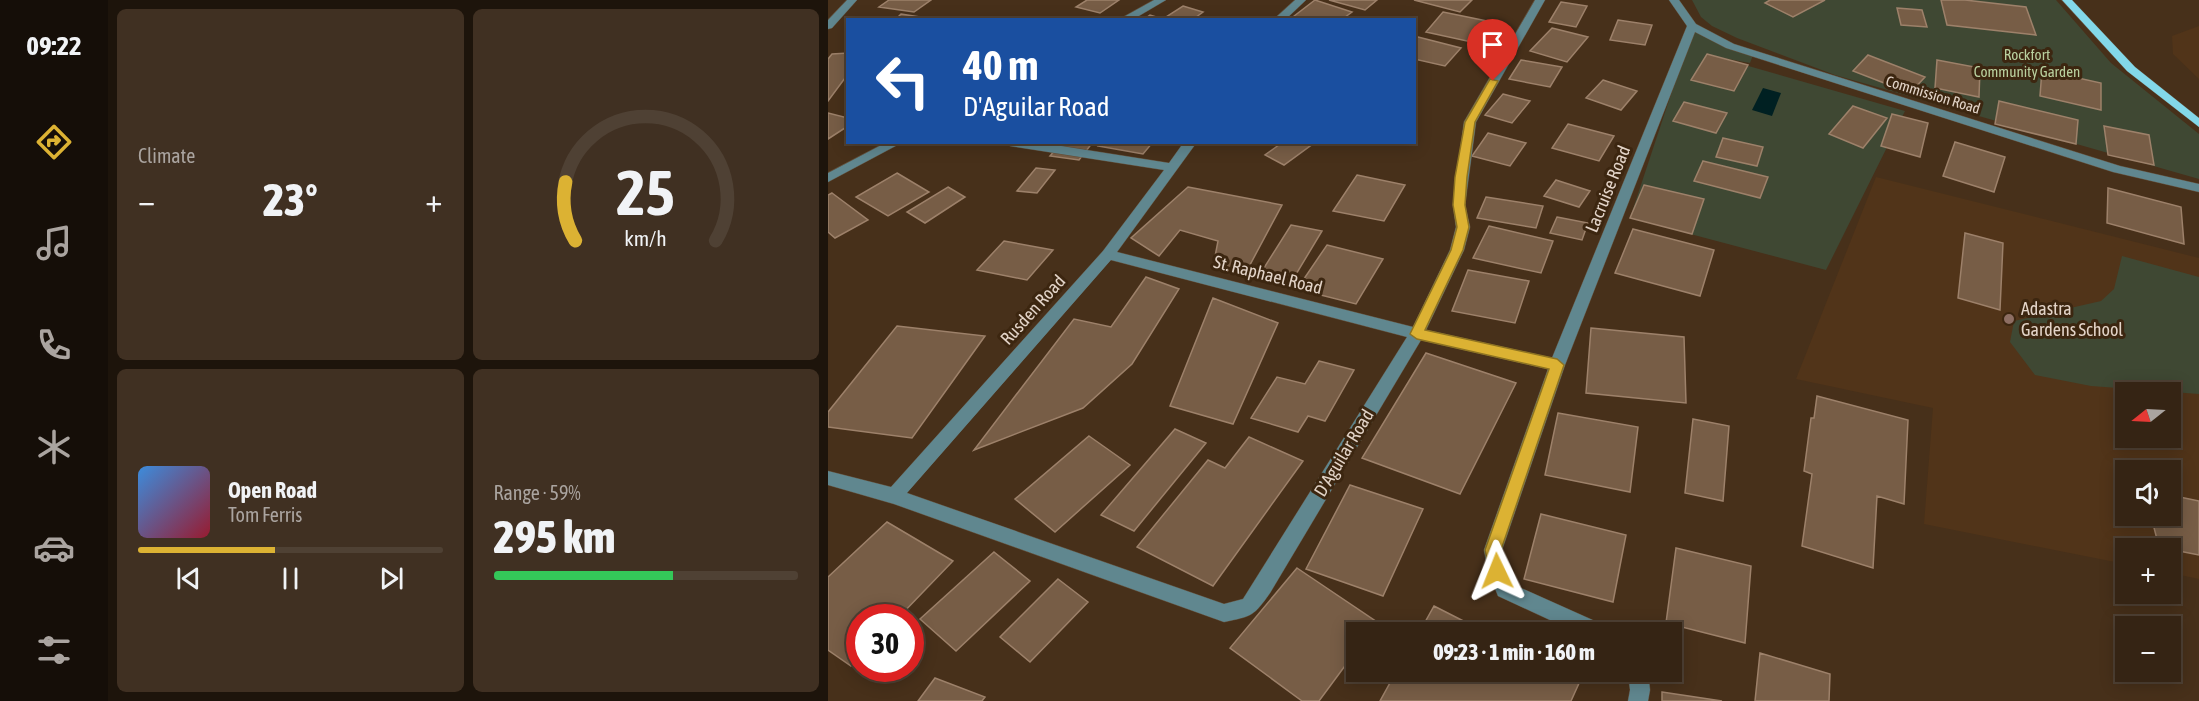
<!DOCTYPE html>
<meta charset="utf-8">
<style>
:root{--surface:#352414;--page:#403022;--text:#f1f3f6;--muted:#aaa4a0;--line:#4f4134;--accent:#dcb233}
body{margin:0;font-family:"Asap Condensed",sans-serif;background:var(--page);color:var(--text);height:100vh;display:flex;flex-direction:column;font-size:22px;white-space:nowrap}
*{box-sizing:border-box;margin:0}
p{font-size:20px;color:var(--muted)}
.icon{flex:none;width:33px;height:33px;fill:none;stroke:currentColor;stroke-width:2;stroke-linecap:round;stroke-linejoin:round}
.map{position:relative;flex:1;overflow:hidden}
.panel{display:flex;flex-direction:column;gap:9px;padding:9px;background:#1d140b;width:720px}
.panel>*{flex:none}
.top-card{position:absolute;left:18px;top:18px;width:570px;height:126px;border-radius:0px;box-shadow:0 3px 15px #0003,0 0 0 2px var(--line);background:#1a4fa0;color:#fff;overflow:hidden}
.needle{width:39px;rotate:252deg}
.fabs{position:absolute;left:1287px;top:382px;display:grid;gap:12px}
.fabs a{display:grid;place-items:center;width:66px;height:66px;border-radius:0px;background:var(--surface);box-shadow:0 3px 15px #0003,0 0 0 2px var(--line);font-size:30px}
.speed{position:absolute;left:18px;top:604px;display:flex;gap:12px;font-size:30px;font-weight:700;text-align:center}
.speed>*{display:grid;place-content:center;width:78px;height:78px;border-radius:50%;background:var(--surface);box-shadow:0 3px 15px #0003,0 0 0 2px var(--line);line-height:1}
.speed .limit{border:9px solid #d22;background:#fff;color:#111}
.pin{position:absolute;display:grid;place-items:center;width:51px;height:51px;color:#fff;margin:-62px -26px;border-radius:50% 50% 50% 0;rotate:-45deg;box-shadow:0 0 6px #0007}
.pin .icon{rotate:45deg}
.me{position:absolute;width:66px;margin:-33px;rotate:358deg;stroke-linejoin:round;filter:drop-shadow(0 0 4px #0008)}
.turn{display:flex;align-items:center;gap:21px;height:126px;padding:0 18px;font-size:27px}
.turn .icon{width:78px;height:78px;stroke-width:2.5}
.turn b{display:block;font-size:42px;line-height:51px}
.big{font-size:45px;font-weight:800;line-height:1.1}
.panel .card{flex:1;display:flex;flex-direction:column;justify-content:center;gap:9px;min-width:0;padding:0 21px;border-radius:9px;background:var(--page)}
.panel .dial{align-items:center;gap:0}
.dial svg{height:156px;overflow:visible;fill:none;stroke:var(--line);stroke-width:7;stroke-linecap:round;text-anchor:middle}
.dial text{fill:var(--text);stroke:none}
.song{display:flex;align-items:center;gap:18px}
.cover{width:72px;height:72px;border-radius:9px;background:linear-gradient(135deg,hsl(210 70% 55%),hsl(350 70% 35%))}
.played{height:6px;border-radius:3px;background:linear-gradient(90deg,var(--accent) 45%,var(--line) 45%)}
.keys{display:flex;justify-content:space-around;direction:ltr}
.heat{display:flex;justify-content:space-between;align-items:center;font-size:33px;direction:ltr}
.charge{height:9px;border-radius:4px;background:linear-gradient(90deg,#34c759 59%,var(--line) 0)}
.panel .tiles{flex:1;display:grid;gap:9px;grid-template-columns:repeat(2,1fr)}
.trip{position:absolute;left:518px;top:622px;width:336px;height:60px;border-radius:0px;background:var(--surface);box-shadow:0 3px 15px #0003,0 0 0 2px var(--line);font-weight:800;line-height:60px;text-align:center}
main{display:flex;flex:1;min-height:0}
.tab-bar{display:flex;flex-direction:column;width:108px;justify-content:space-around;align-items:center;background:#150e08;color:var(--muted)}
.tab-bar .icon{width:42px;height:42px}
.tab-bar .active{color:var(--accent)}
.tab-bar b{font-size:27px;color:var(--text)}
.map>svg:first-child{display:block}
</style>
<main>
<nav class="tab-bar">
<b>09:22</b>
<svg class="icon active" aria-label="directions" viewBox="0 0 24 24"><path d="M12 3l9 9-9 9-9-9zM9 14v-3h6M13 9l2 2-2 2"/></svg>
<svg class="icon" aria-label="music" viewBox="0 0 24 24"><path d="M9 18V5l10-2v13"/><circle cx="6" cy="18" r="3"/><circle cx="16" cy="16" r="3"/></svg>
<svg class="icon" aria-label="phone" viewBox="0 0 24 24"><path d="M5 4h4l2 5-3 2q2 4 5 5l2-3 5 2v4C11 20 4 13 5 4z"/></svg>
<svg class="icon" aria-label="climate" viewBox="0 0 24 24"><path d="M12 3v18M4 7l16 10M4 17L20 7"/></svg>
<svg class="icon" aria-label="car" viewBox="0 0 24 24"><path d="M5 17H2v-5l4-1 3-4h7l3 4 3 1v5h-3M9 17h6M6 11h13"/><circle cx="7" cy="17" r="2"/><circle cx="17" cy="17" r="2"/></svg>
<svg class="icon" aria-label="filters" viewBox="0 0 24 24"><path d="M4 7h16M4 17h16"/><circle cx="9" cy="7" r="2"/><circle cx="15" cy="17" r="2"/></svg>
</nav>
<section class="panel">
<div class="tiles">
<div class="card"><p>Climate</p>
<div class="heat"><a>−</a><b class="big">23°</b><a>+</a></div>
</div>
<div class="card dial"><svg viewBox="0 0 100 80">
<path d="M14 69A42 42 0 1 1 86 69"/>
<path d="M14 69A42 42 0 0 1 9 39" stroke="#dcb233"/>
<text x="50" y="56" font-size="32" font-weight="700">25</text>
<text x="50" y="72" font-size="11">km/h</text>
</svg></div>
<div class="card">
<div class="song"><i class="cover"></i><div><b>Open Road</b><p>Tom Ferris</p></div></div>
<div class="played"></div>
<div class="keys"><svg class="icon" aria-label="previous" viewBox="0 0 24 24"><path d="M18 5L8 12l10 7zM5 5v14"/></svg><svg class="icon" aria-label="pause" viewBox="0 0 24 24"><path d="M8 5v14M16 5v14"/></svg><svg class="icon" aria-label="next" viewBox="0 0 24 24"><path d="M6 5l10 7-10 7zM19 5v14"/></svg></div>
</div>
<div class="card"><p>Range · 59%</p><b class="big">295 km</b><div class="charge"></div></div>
</div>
</section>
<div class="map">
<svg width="1371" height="701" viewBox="0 0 1371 701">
<rect width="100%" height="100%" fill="#47301a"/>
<path fill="#513419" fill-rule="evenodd" d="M1371,26V79L1345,54L1344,36Z
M1048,177L1371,258V579L1343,573L1342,549H1298L1297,564L1096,524L1105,408L968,379ZM1298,393H1342V438H1298ZM1298,471H1342V516H1298Z"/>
<path fill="#3f4833" d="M864,0H1228L1283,63L1371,134V179L1007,75L909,38L884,26L873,17Z
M865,28L925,55L922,63L889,57L1077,111L998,270L802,218Z
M1294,256L1371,277V394L1263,386L1207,375L1182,342L1186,321L1273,301L1286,289Z"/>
<path fill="#002022" d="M935,88L953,93L944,116L924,110Z"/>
<path fill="#775d46" stroke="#9d816a" stroke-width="1.5" d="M61,0H103L86,12L51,7Z
M259,0H291L272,13L248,7Z
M487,0L524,12L513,20H461Z
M501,0H549L537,10Z
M586,0H644L632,12Z
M942,0H997L965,17L937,3Z
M1113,0H1137L1198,7L1208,35L1119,25Z
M733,2L759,6L748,27L721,22Z
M355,6L375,12L364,20H315L322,15L335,19Z
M1069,8L1094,10L1099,27L1073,25Z
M615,12L664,22L648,43L598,32Z
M73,14L92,17L88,20H67Z
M790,20L824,25L817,45L782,40Z
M724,28L760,37L739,62L702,51Z
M590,37L633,48L617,66L586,59V41Z
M20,53V74L0,101V59L4,54Z
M879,54L920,65L906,91L863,80Z
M1040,55L1097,77L1082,93L1025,71Z
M693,60L734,67L722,87L681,79Z
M1109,60L1152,68L1151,97L1107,88Z
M1214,70L1273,83V110L1212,96Z
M775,80L809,91L793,110L758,98Z
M675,94L702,101L684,123L657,115Z
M1171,101L1250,120L1248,144L1167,124Z
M856,102L899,113L888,133L845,121Z
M1025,106L1059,118L1035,148L1001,134Z
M0,113L20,118V126L0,139Z
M1064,114L1100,123L1092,157L1053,146Z
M740,124L786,136L771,161L724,148Z
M1276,126L1321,135L1326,165L1280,155Z
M660,133L698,143L682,166L644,156Z
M895,138L935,147L929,166L888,157Z
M234,142H265L251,160L222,156Z
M273,142H325L315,154L270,146Z
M455,142H474L482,146L456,165L437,155Z
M1127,142L1177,157L1166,192L1115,176Z
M875,161L940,177L932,198L866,181Z
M208,168L227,170L209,193L189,191Z
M69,173L101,192L60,216L28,197Z
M529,175L577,185L556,221L505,211Z
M728,180L762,191L751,207L716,196Z
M816,185L876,199L864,234L802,218Z
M120,187L137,197L97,223L79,212Z
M360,187L454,205L416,276L385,267L390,241L352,230L331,256L303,238Z
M1280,188L1353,207L1356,244L1279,223Z
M4,193L40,220L7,238L0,232V195Z
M658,197L715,206L708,228L649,218Z
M729,217L760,223L754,240L722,233Z
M463,225L494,231L461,286L429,279Z
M661,226L725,241L713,273L645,258Z
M805,229L886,250L872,296L787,273Z
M1137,233L1175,243L1172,310L1130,298Z
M176,241L225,250L199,280L149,270Z
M499,245L555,259L528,304L469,289Z
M640,270L701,281L687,323L624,311Z
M318,277L351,289L304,364L255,408L146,450L246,319L283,327Z
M385,298L450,323L405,424L342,406Z
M69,326L157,336L84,438L0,427V412Z
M763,328L856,337L858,403L758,393Z
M598,353L688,383L632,494L534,458Z
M491,361L526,370L497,421L480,416L470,432L423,418L449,377L477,384Z
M989,396L1080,420L1076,504L1049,496L1045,568L974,546L984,474L976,471L983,418H986Z
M730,413L810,427L802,492L717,475Z
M865,419L901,426L895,501L857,493Z
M347,429L378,443L306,531L273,515Z
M261,436L302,465L227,532L187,499Z
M421,437L475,461L385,586L309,547L380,460L397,468Z
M522,485L595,509L555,596L478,569Z
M1342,495L1371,501V555L1331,547L1323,516H1342Z
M713,514L798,535L785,602L696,579Z
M59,522L125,561L70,618H32V657L23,666L0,650V577Z
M848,548L923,566L917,643L838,623Z
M166,552L202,581L128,651L92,619Z
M469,568L549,622L541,633H528V651L491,701H474L402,648Z
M230,579L260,602L202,662L172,637Z
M606,606L659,633H591Z
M932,653L1002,674L1001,701H927Z
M568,672H735L752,681L743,701H552Z
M107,678L157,697L154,701H90Z
M834,692L894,701H834Z"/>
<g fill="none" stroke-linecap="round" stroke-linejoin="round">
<defs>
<path id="minor" d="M19,0H29L4,28L0,29V20Z
M326,0H338L304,20H290Z
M467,0H478L457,20H445Z
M707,0H717L648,122L637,205L642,227L636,250L598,330L724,358L859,26L841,0H851L868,24L906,44L1292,166L1371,184V192L1285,172L898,48L867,32L737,365L674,550L684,584L778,626L781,633H750L670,596L660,571L656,550L720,369L593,340L442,593C425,617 424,616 396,622L66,504L0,485V471L63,487L275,251L336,170L182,146L176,142H208L341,163L356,142H369L289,252L585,327L622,250L628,227L625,205L636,122ZM283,260L579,337L415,599L396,604L79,493Z
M59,142H75L0,182V173Z
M800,672H820L822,690L820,701H800L802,690Z"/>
<path id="major" d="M1234,0H1244L1307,67L1371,118V127L1299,71Z"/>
</defs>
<use href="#minor" stroke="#634e39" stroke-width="1"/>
<use href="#major" stroke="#634e39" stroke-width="1"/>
<use href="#minor" fill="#60878f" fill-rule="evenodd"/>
<use href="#major" fill="#83d8e9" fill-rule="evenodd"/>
</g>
<path fill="#dcb233" stroke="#8f7421" stroke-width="1.5" d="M662,79L670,81L647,122L639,177L637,205L641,227L635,250L597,330L729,359L736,365L673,550L677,571L675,577L669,579L663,577L657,550L721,369L589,339L582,334L623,250L629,227L625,205L627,177L637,122Z"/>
<circle fill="#8d6e63" stroke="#3c2610" stroke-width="2" cx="1181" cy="319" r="6"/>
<g text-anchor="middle" stroke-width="6" stroke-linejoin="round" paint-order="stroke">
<g font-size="15" fill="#b9d09f" stroke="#3c2610">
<text x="1199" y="60">Rockfort<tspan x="1199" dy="17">Community Garden</tspan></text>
</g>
<g font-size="15" fill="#e3d4c8" stroke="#3c2610">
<text transform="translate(1105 95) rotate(17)" y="5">Commission Road</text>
</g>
<g font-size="18" fill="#e3d4c8" stroke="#3c2610">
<text transform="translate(780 189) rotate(-68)" y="6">Lacruise Road</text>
<text transform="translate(440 275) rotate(14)" y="6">St. Raphael Road</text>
<text transform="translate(205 310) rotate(-48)" y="6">Rusden Road</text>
<text transform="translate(516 453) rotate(-59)" y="6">D'Aguilar Road</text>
</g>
<g font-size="18" fill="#e3d4c8" stroke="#3c2610" text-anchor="start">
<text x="1193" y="315">Adastra<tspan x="1193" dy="21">Gardens School</tspan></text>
</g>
</g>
</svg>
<div class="fabs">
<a><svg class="needle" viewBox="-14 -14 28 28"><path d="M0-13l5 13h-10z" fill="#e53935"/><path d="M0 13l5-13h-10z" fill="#aaa4a0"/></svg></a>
<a><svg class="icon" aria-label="sound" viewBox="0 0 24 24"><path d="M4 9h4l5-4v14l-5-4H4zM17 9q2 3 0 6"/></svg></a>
<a>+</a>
<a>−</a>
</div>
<div class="speed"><div class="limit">30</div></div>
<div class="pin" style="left:665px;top:81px;background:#d93025"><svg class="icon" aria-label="arrive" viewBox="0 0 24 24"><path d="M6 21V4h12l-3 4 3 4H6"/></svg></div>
<svg class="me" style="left:669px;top:571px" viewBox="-20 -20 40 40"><path d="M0-17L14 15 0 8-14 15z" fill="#dcb233" stroke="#fff" stroke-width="4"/></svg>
<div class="trip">09:23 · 1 min · 160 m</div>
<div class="top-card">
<div class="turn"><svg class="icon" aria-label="left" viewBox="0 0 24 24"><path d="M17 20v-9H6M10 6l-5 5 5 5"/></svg><div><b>40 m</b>D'Aguilar Road</div></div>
</div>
</div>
</main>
